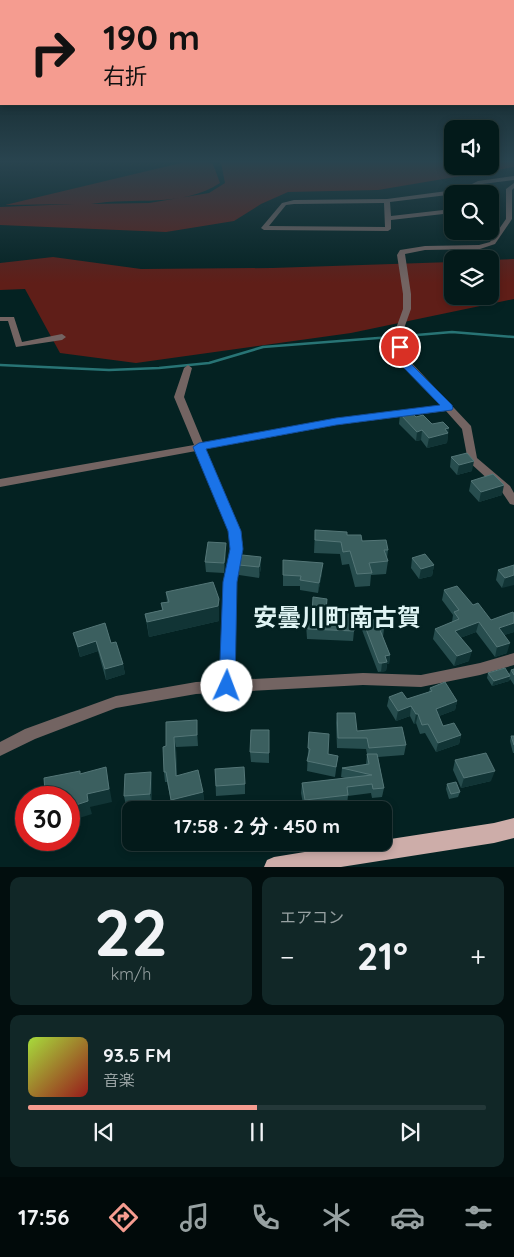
<!DOCTYPE html>
<html lang="ja">
<meta charset="utf-8">
<style>
:root{--surface:#031a1a;--page:#112727;--text:#f1f3f6;--muted:#97a1a2;--line:#243839;--accent:#f59c90}
body{margin:0;font-family:Quicksand,"Noto Sans JP",sans-serif;background:var(--page);color:var(--text);height:100vh;display:flex;flex-direction:column;font-size:19px;white-space:nowrap}
*{box-sizing:border-box;margin:0}
p{font-size:16px;color:var(--muted)}
.icon{flex:none;width:28px;height:28px;fill:none;stroke:currentColor;stroke-width:2;stroke-linecap:round;stroke-linejoin:round}
.map{position:relative;height:867px;overflow:hidden}
.panel{display:flex;flex-direction:column;gap:10px;padding:10px;background:#020e0e;flex:1}
.panel>*{flex:none}
.hud{position:absolute;left:0px;top:0px;width:515px;height:105px;box-shadow:0 2px 8px #0003,0 0 0 1px var(--line);background:#f59c90;color:#111;overflow:hidden}
.buttons{position:absolute;left:444px;top:120px;display:grid;gap:10px}
.buttons a{display:grid;place-items:center;width:55px;height:55px;border-radius:10px;background:var(--surface);box-shadow:0 2px 8px #0003,0 0 0 1px var(--line);font-size:25px}
.speed{position:absolute;left:15px;top:786px;display:flex;gap:10px;font-size:25px;font-weight:700;text-align:center}
.speed>*{display:grid;place-content:center;width:65px;height:65px;border-radius:50%;background:var(--surface);box-shadow:0 2px 8px #0003,0 0 0 1px var(--line);line-height:1}
.speed .limit{border:8px solid #d22;background:#fff;color:#111}
.pin{position:absolute;display:grid;place-items:center;width:42px;height:42px;color:#fff;margin:-21px;border:2px solid #fff;border-radius:50%;box-shadow:0 1px 5px #0007}
.me{position:absolute;width:55px;margin:-28px;rotate:2deg;stroke-linejoin:round;filter:drop-shadow(0 0 4px #0008)}
.turn{display:flex;align-items:center;gap:18px;height:105px;padding:0 20px;font-size:22px}
.turn .icon{width:65px;height:65px;stroke-width:2.5}
.turn b{display:block;font-size:35px;line-height:42px}
.big{font-size:38px;font-weight:700;line-height:1.1}
.panel .widget{flex:1;display:flex;flex-direction:column;justify-content:center;gap:8px;min-width:0;padding:0 18px;border-radius:10px;background:var(--page)}
.panel .dial{align-items:center;gap:0}
.dial b{font-size:65px;line-height:1}
.song{display:flex;align-items:center;gap:15px}
.cover{width:60px;height:60px;border-radius:8px;background:linear-gradient(135deg,hsl(80 70% 55%),hsl(0 70% 35%))}
.played{height:5px;border-radius:2px;background:linear-gradient(90deg,var(--accent) 50%,var(--line) 50%)}
.keys{display:flex;justify-content:space-around;direction:ltr}
.heat{display:flex;justify-content:space-between;align-items:center;font-size:28px;direction:ltr}
.panel .tiles{flex:1;display:grid;gap:10px;grid-template-columns:1fr 1fr}
.widget:last-child{grid-column:span 2}
.trip{position:absolute;left:122px;top:801px;width:270px;height:50px;border-radius:10px;background:var(--surface);box-shadow:0 2px 8px #0003,0 0 0 1px var(--line);font-weight:700;line-height:50px;text-align:center}
.dock{display:flex;height:80px;justify-content:space-around;align-items:center;background:#010a0a;color:var(--muted)}
.dock .icon{width:35px;height:35px}
.dock .active{color:var(--accent)}
.dock b{font-size:22px;color:var(--text)}
.map>svg:first-child{display:block}
</style>
<div class="map">
<svg width="514" height="867" viewBox="0 0 514 867">
<rect width="100%" height="100%" fill="#042222"/>
<path fill="#5f1e18" d="M189,161H206L213,164L220,183C183,208 133,197 91,204L149,203L209,193L225,183L221,163L217,161H452V166H490V161H514V167L378,190L288,192L261,204L234,221L166,232L0,225V207L75,204L5,205Z
M53,257L141,269L272,268L452,262V296H490V260L514,259V299L351,333L136,363L60,353L25,289L0,290V263Z"/>
<g fill="none" stroke-linecap="round" stroke-linejoin="round">
<path stroke="#287475" stroke-width="2.5" d="M405,336L452,332L514,337
M0,365L109,370L159,368L209,363L263,347L391,337"/>
<path fill="#736462" fill-rule="evenodd" d="M514,176V180L482,184L464,193L390,202L391,216L452,209V213L391,220V229L388,231L264,230L261,228L282,203L294,200L387,199L462,189L478,181ZM384,203L385,227L269,226L286,205L294,204Z
M514,183V188L512,190V219L495,244L480,249L425,250L405,254L411,294V309L402,334L407,358L471,426L477,458L510,486L514,493V505L510,504L502,492L468,461L462,429L446,411L336,425L206,449L241,531L243,549L236,582L234,680L363,673L421,675L480,663L514,653V665L480,675L421,687L363,685L196,694L116,708L35,739L0,756V742L25,729L116,696L196,682L220,681L224,582L231,549L229,531L196,451L0,487V479L194,445L174,397L184,368L188,365L192,368L184,397L203,443L336,419L441,406L399,359L394,334L403,309V294L397,255L400,250L425,246L479,245L490,242L506,219V189Z
M0,317H14L22,342L62,334L66,337L62,340L16,347L8,321H0Z"/>
<path fill="#cdada9" fill-rule="evenodd" d="M514,818V838L494,843L341,867H264L267,860L274,857L366,842H384V840L494,823Z"/>
</g>
<path fill="#274d4e" d="M400,414L416,417L448,433L447,443L427,448L421,440L416,441L399,424Z
M451,457L472,471L457,475L450,467Z
M471,481L502,495L479,502L469,491Z
M315,530L347,535L388,550L387,558L388,561L386,574L371,575L370,586L355,587L349,564L342,565L340,554L314,553Z
M226,553L224,573L206,572L205,562Z
M261,557V567L259,578L239,575V565Z
M412,558L434,565L432,576L419,579L411,568Z
M283,560L322,573L318,593L300,590V586H283Z
M514,565L502,588L496,580L498,570Z
M444,590L473,605L491,620L514,632L504,635L507,653L495,657L476,632L460,638L469,661L454,666L433,639L435,629L452,622L453,615L442,600Z
M166,592L219,599V621L149,637L145,614L162,610L161,603L167,602Z
M326,611L354,631L353,641L307,639L306,624L307,614H312Z
M363,621L384,629L383,637L390,655L389,664H387L386,671L378,672L362,630Z
M73,633L111,643L123,664L125,674L106,680L98,651L80,657Z
M514,669V685L510,679L509,681L492,686L487,678L488,673L509,674L511,670Z
M430,688L457,701L455,710L439,716L443,726L461,735L459,744L436,752L425,733L420,734L416,723L414,724L410,716L396,721L387,706L389,697L407,699L429,692Z
M337,713L357,731L406,745L404,755L378,757L384,788L382,797L372,798L371,793L348,796L347,804L304,809L301,793L302,783L345,778L341,777L342,768L366,765L367,754L366,749L337,748L336,723Z
M166,722L197,730L198,746L176,747L177,775L203,792L204,802L173,810L167,782H165L164,772L166,746Z
M269,730V763L251,762L250,752Z
M309,732L328,754L338,756L335,777L307,771Z
M511,736H514V753H513L510,741Z
M455,760L491,781L461,788L453,770Z
M215,769L245,784V794L216,796Z
M152,782V804L126,806L124,796Z
M447,784L460,792L458,797L449,799L446,789Z"/>
<path fill="#113435" d="M449,428L447,443L427,448L429,438L445,429Z
M422,430L421,440L416,441L417,432Z
M474,461L472,471L457,475L459,465Z
M504,485L502,495L479,502L481,492Z
M226,543V553L224,573V563Z
M261,557V567L259,578V567Z
M323,563L322,573L318,593L319,583Z
M434,565L432,576L419,579L421,569Z
M514,575V585L502,588L505,578Z
M219,599V621L149,637L147,622Z
M479,622L476,632L452,641L455,631Z
M514,623V632L496,638L499,628Z
M96,641L98,651L80,657L78,647Z
M510,643L507,653L495,657L497,647Z
M472,651L469,661L454,666L457,656Z
M390,655L389,664H387L386,671L381,672L382,663L385,656Z
M123,664L125,674L106,680L105,669Z
M510,676L509,681L492,686L494,681Z
M457,701L455,710L434,718L436,709Z
M411,706L410,716L396,721L398,711Z
M416,714H418L416,723L414,724Z
M461,735L459,744L436,752L438,743Z
M174,737L176,747L177,786L176,776Z
M106,767L112,802L90,807L92,814L76,819L75,814L69,816V802Z
M495,771L491,781L461,788L464,778Z
M151,772L152,782V804L150,794Z
M203,792L204,802L173,810L171,800Z"/>
<path fill="#3b5f5f" stroke="#547677" d="M410,411L416,417L423,415L432,424L443,422L449,428L445,429L448,433L429,438L422,430L417,432L400,414Z
M467,453L474,461L459,465L451,457Z
M493,474L504,485L481,492L471,481Z
M315,530L347,532V535H361L362,541L386,540L388,550H384L388,561L369,563L372,573L357,574L350,551L343,552L341,542L315,540Z
M208,542L226,543L224,563L205,562Z
M425,554L434,565L421,569L412,558Z
M242,555L261,557L259,567L239,565Z
M283,560L323,563L319,583L300,580L301,576L283,575Z
M514,565V575L505,578L498,570Z
M213,582L219,599L218,606L147,622L145,614L163,610L161,603L169,602L166,592Z
M457,586L473,605L478,603L491,620L513,612L514,614V623L499,628L510,643L497,647L479,622L455,631L472,651L457,656L435,629L459,619L454,612L459,610L444,590Z
M313,597L327,599L326,611L353,612L354,631L308,629L307,614H312Z
M381,619L384,629L380,630L390,655L385,656L387,662L382,663H379L363,621Z
M105,623L111,643L116,642L123,664L105,669L96,641L78,647L73,633Z
M505,668L510,676L494,681L488,673Z
M514,669V675L511,670Z
M445,682L457,701L436,709L443,726L454,723L461,735L438,743L428,724L422,725L418,714H416L411,706L398,711L389,697L402,692L407,699L432,691L430,688Z
M337,713H355L357,731L402,727L406,745L369,748L367,738H338Z
M197,720V735L174,737L176,776L198,770L203,792L171,800L166,772H164L163,747L166,746V722Z
M251,730H269V753L250,752Z
M309,732L329,734L328,754L338,756L336,767L307,761L310,749L308,748Z
M511,736H514V745Z
M486,753L495,771L464,778L455,760Z
M367,754H377L384,788L373,789L372,784L347,787L348,795L305,800L302,783L372,775L342,768L369,764Z
M106,767L109,789L87,794L88,801L73,806L72,802H69V798H26V811H25V796L45,792L44,778L80,771V774Z
M244,767L245,784L216,786L215,769Z
M151,772L150,794L124,796L125,774Z
M456,782L460,792L451,794L447,784Z"/>
<linearGradient id="sky" x2="0" y2="1"><stop stop-color="#021313"/><stop offset="0.57" stop-color="#29444f"/><stop offset="1" stop-color="#29444f" stop-opacity="0"/></linearGradient>
<rect width="514" height="283" fill="url(#sky)"/>
<path fill="#1a73e8" stroke="#114b97" d="M400,344L405,347L410,363L452,405L453,408L452,410L336,425L206,449L241,531L243,549L237,582L235,686L232,690L227,692L221,690L219,686L223,582L230,549L228,531L193,447L199,443L336,418L440,405L402,366L395,347Z"/>
<g text-anchor="middle" stroke-width="5" stroke-linejoin="round" paint-order="stroke">
<g font-size="24" font-weight="bold" fill="#dff4f4" stroke="#042222">
<text x="337" y="626">安曇川町南古賀</text>
</g>
</g>
</svg>
<div class="buttons">
<a><svg class="icon" aria-label="sound" viewBox="0 0 24 24"><path d="M4 9h4l5-4v14l-5-4H4zM17 9q2 3 0 6"/></svg></a>
<a><svg class="icon" aria-label="search" viewBox="0 0 24 24"><circle cx="10" cy="10" r="6"/><path d="M15 15l6 6"/></svg></a>
<a><svg class="icon" aria-label="layers" viewBox="0 0 24 24"><path d="M12 4l9 5-9 5-9-5zM3 14l9 5 9-5"/></svg></a>
</div>
<div class="speed"><div class="limit">30</div></div>
<div class="pin" style="left:400px;top:347px;background:#d93025"><svg class="icon" aria-label="arrive" viewBox="0 0 24 24"><path d="M6 21V4h12l-3 4 3 4H6"/></svg></div>
<svg class="me" style="left:227px;top:686px" viewBox="-20 -20 40 40"><circle r="19" fill="#fff"/><path d="M0-13L10 11 0 6-10 11z" fill="#1a73e8"/></svg>
<div class="trip">17:58 · 2 分 · 450 m</div>
<div class="hud">
<div class="turn"><svg class="icon" aria-label="right" viewBox="0 0 24 24"><path d="M7 20v-9h11M14 6l5 5-5 5"/></svg><div><b>190 m</b>右折</div></div>
</div>
</div>
<section class="panel">
<div class="tiles">
<div class="widget dial"><b>22</b><p>km/h</p></div>
<div class="widget"><p>エアコン</p>
<div class="heat"><a>−</a><b class="big">21°</b><a>+</a></div>
</div>
<div class="widget">
<div class="song"><i class="cover"></i><div><b>93.5 FM</b><p>音楽</p></div></div>
<div class="played"></div>
<div class="keys"><svg class="icon" aria-label="previous" viewBox="0 0 24 24"><path d="M18 5L8 12l10 7zM5 5v14"/></svg><svg class="icon" aria-label="pause" viewBox="0 0 24 24"><path d="M8 5v14M16 5v14"/></svg><svg class="icon" aria-label="next" viewBox="0 0 24 24"><path d="M6 5l10 7-10 7zM19 5v14"/></svg></div>
</div>
</div>
</section>
<nav class="dock">
<b>17:56</b>
<svg class="icon active" aria-label="directions" viewBox="0 0 24 24"><path d="M12 3l9 9-9 9-9-9zM9 14v-3h6M13 9l2 2-2 2"/></svg>
<svg class="icon" aria-label="music" viewBox="0 0 24 24"><path d="M9 18V5l10-2v13"/><circle cx="6" cy="18" r="3"/><circle cx="16" cy="16" r="3"/></svg>
<svg class="icon" aria-label="phone" viewBox="0 0 24 24"><path d="M5 4h4l2 5-3 2q2 4 5 5l2-3 5 2v4C11 20 4 13 5 4z"/></svg>
<svg class="icon" aria-label="climate" viewBox="0 0 24 24"><path d="M12 3v18M4 7l16 10M4 17L20 7"/></svg>
<svg class="icon" aria-label="car" viewBox="0 0 24 24"><path d="M5 17H2v-5l4-1 3-4h7l3 4 3 1v5h-3M9 17h6M6 11h13"/><circle cx="7" cy="17" r="2"/><circle cx="17" cy="17" r="2"/></svg>
<svg class="icon" aria-label="filters" viewBox="0 0 24 24"><path d="M4 7h16M4 17h16"/><circle cx="9" cy="7" r="2"/><circle cx="15" cy="17" r="2"/></svg>
</nav>
